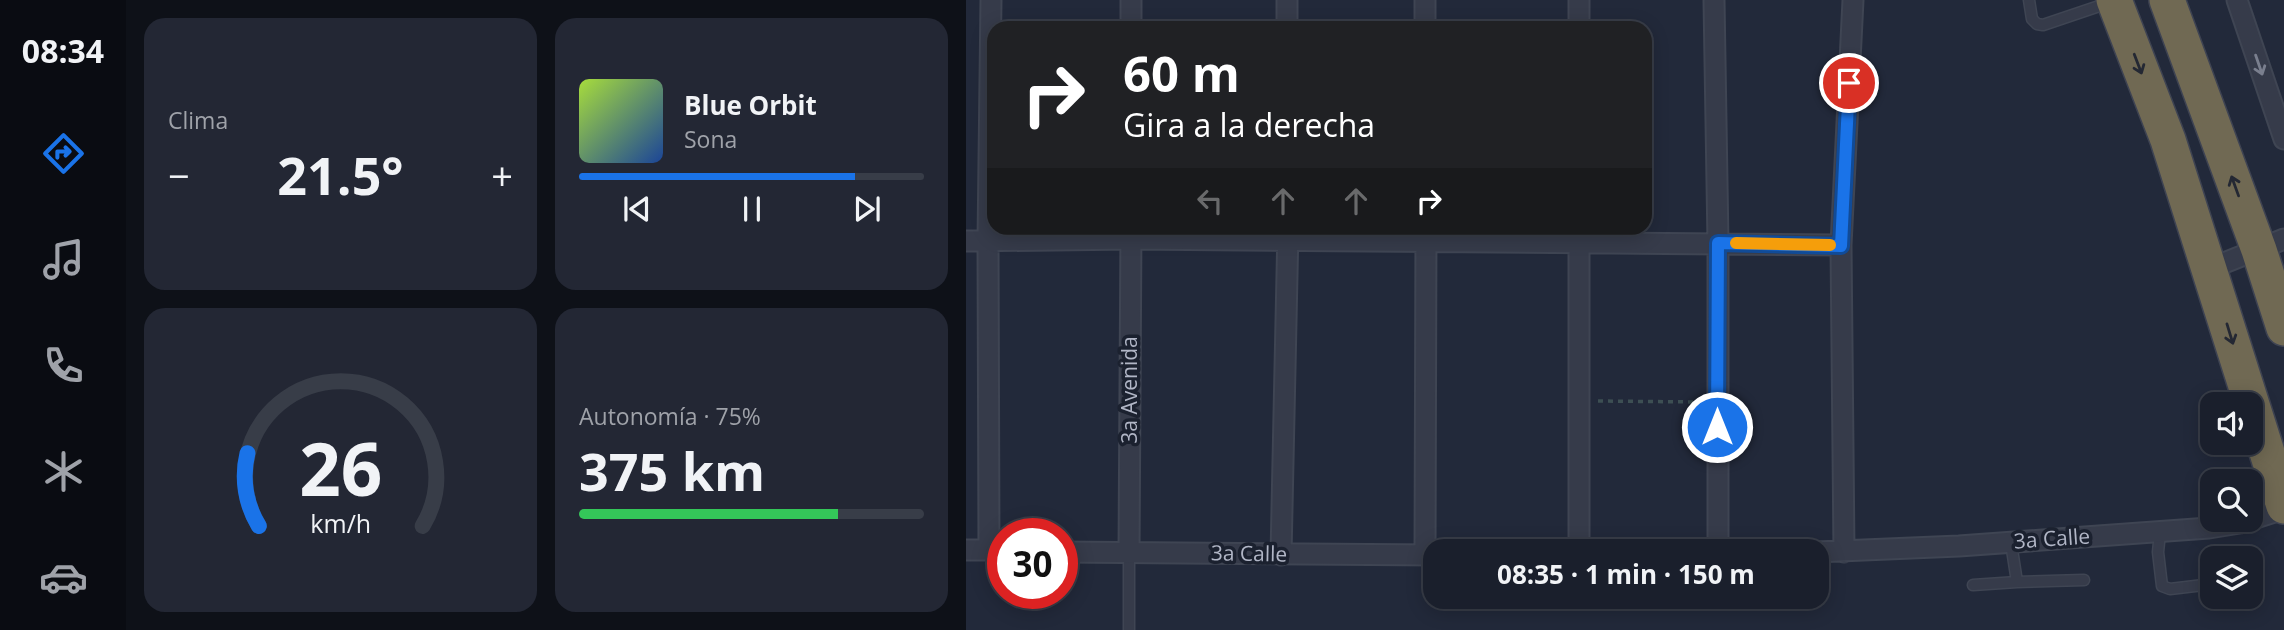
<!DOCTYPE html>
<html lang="es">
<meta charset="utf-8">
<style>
:root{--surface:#1a1f2c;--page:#232734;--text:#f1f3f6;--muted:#9fa2a9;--line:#383d48;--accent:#1a73e8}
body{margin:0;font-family:"Open Sans",sans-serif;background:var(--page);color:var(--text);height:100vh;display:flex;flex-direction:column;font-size:26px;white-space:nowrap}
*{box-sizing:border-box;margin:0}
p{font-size:23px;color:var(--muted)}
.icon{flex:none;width:38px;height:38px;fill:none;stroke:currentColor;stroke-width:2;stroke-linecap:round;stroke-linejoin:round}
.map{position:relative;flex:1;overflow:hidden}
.details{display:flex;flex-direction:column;gap:18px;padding:18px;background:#0e1118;width:840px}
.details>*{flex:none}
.hud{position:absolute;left:21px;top:21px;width:665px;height:214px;border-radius:21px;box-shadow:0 4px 18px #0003,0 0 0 2px var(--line);background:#202124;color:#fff;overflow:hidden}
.buttons{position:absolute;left:1234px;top:392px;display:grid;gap:14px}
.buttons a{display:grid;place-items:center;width:63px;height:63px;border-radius:14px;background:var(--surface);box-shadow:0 4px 18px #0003,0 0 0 2px var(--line);font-size:35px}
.speed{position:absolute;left:21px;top:518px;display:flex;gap:14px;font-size:35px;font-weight:700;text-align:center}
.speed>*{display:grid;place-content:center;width:91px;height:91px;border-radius:50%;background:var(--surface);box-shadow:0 4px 18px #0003,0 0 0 2px var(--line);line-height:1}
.speed .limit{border:10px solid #d22;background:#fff;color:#111}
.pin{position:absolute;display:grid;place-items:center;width:60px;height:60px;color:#fff;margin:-30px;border:4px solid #fff;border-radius:50%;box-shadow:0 2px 7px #0007}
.me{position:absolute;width:77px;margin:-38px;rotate:0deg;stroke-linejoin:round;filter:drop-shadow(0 0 5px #0008)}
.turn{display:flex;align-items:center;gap:24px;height:147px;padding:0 21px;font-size:32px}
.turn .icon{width:91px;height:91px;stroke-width:2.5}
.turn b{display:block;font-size:49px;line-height:60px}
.lanes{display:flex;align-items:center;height:66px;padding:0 21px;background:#0003;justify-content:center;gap:35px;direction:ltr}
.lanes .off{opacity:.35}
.big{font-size:52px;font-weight:700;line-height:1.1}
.details .widget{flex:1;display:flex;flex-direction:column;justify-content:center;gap:10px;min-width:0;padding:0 24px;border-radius:21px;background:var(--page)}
.details .dial{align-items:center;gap:0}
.dial svg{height:182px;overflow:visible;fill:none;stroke:var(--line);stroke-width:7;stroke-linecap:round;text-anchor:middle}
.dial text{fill:var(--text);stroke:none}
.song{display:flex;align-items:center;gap:21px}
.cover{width:84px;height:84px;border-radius:10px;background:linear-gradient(135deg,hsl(80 70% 55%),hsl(220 70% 35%))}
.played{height:7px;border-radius:4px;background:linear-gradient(90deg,var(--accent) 80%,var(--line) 80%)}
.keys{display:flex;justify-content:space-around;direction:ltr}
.heat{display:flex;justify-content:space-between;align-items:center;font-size:38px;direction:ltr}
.charge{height:10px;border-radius:5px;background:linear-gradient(90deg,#34c759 75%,var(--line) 0)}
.details .tiles{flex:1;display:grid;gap:18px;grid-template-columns:repeat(2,1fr)}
.trip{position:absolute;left:457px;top:539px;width:406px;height:70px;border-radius:21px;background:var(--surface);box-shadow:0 4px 18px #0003,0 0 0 2px var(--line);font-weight:700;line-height:70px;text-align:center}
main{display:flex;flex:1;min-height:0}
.tabs{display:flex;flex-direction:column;width:126px;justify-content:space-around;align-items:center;background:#0a0c12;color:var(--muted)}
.tabs .icon{width:49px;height:49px}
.tabs .current{color:var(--accent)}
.tabs b{font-size:32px;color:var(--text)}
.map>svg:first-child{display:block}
</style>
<main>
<nav class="tabs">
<b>08:34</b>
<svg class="icon current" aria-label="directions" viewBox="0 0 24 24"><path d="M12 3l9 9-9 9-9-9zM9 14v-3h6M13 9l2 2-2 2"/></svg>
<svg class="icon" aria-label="music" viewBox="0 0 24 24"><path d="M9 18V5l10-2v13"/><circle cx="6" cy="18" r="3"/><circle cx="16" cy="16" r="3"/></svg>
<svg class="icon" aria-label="phone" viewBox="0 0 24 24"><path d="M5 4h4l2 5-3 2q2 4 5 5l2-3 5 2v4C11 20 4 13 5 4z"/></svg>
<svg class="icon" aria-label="climate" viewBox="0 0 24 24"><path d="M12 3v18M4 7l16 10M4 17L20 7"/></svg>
<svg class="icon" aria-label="car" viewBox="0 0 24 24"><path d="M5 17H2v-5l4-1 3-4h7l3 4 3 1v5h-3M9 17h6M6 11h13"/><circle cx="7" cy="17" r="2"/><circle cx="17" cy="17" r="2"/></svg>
</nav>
<section class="details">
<div class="tiles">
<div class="widget"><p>Clima</p>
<div class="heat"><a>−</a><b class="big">21.5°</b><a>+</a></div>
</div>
<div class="widget">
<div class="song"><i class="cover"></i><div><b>Blue Orbit</b><p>Sona</p></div></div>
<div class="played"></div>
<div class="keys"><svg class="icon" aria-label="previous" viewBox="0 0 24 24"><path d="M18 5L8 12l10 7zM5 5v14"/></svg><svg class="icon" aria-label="pause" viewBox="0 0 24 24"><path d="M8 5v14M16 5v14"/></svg><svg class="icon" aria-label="next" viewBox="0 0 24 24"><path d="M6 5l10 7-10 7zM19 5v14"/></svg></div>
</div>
<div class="widget dial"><svg viewBox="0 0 100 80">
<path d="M14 69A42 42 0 1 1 86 69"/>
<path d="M14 69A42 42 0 0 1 9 37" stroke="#1a73e8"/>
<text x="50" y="56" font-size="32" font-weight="700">26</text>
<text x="50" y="72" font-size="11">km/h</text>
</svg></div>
<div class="widget"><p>Autonomía · 75%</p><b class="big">375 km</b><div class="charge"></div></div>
</div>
</section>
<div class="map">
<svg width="1318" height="630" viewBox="0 0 1318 630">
<rect width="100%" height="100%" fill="#22293a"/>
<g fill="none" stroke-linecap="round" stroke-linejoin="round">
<defs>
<path id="lane" d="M1063,0L1066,19L1071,24L1077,25L1142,3
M1194,533L1192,552L1196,586L1204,589L1246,584
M1045,543L1051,582L1118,580
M1007,585L1051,582
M163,630V553"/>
<path id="street" d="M321,0V28
M459,0V28
M748,0L752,243V551
M1271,0L1318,139
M165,28V0
M613,28V0
M613,228V551
M0,241L165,239L875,245
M1243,269L1318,239
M0,550H34
M23,550L22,241L25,0
M96,552L469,555
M850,552L993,546L1243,528L1274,523L1318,509
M878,552L875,245L887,0
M163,553L165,229
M315,555L322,228
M459,555L460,228"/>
<path id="highway" d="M1148,0L1202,140L1318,506
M1201,0L1293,250L1318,328"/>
</defs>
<use href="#lane" stroke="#3f4553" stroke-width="13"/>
<use href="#street" stroke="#3f4553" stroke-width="23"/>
<use href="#highway" stroke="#3e4352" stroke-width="38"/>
<path stroke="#3d4f53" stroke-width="3.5" stroke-dasharray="5 5" stroke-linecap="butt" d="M632,401L733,402"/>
<use href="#lane" stroke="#363b4a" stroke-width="10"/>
<use href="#street" stroke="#363b4a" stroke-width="19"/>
<use href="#highway" stroke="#706953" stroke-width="35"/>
</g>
<defs><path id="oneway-shaft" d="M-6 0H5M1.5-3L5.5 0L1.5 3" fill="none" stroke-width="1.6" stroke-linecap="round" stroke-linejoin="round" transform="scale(1.75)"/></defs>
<g stroke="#242833">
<use href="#oneway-shaft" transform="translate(1172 64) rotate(69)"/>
<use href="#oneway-shaft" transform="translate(1269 186) rotate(-110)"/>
<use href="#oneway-shaft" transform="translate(1264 334) rotate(73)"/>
</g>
<use stroke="#7a7f8e" href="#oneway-shaft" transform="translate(1293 65) rotate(71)"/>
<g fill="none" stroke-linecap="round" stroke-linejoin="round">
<defs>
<path id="route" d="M751,427L752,243L875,246L883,83"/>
</defs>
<use href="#route" stroke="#114b97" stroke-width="18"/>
<use href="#route" stroke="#1a73e8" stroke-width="12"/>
<path stroke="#f59e0b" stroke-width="12" d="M770,243L864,245"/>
</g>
<g text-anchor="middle" stroke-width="7" stroke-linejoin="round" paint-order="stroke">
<g font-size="21" fill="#b1b6c6" stroke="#1b212f">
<text transform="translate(164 390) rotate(-90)" y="7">3a Avenida</text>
<text transform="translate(1086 539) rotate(-4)" y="7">3a Calle</text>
<text transform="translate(283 554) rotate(1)" y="7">3a Calle</text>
</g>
</g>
</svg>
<div class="buttons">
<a><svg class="icon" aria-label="sound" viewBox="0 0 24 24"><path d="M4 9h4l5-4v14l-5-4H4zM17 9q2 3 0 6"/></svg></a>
<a><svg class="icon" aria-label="search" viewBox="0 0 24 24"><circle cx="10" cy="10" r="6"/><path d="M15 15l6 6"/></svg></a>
<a><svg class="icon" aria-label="layers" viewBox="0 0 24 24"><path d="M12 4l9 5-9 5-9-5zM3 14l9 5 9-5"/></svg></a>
</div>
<div class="speed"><div class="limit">30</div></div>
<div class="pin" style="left:883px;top:83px;background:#d93025"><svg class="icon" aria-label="arrive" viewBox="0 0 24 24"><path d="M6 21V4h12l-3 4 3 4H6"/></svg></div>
<svg class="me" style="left:751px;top:427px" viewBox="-20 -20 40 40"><circle r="17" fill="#1a73e8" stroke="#fff" stroke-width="3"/><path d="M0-11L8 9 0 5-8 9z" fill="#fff"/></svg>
<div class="trip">08:35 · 1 min · 150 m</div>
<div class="hud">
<div class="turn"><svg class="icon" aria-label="right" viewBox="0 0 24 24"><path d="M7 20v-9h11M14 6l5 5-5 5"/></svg><div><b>60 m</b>Gira a la derecha</div></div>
<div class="lanes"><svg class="icon off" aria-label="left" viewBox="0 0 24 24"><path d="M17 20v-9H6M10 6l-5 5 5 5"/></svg><svg class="icon off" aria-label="ahead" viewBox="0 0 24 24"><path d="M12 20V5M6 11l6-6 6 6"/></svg><svg class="icon off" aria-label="ahead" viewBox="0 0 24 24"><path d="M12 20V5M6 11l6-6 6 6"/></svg><svg class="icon" aria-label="right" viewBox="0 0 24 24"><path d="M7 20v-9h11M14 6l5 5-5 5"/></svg></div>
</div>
</div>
</main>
